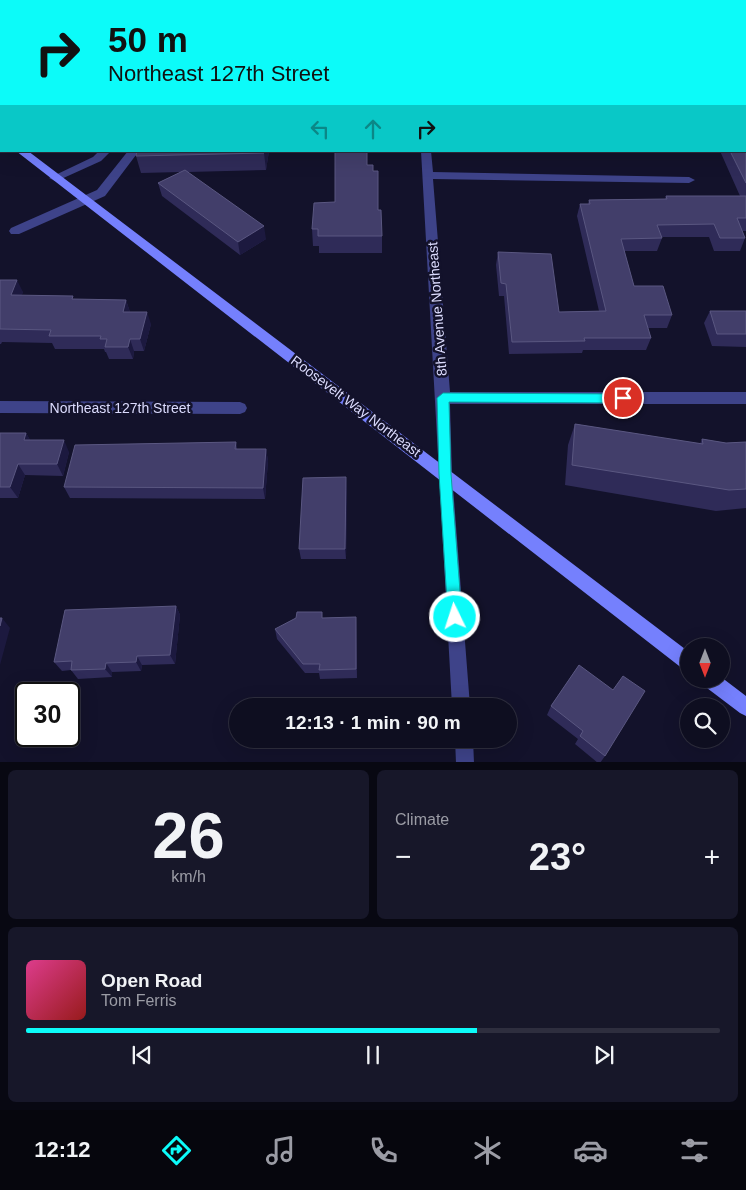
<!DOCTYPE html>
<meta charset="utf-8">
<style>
:root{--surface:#0e0e20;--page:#171729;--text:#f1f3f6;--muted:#9b9ca5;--line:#2e2e3e;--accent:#0cfbf9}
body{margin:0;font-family:Helvetica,sans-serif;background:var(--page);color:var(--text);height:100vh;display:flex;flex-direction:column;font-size:19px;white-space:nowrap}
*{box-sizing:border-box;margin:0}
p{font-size:16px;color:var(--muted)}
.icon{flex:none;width:28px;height:28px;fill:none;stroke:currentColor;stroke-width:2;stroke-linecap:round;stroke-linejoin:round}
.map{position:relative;height:762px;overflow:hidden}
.side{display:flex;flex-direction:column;gap:8px;padding:8px;background:#080812;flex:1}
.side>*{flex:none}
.hud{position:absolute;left:0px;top:0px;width:746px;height:152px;box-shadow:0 5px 20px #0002,0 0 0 1px var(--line);background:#0cfbf9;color:#111;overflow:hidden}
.needle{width:32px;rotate:180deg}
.buttons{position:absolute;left:680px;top:638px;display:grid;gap:10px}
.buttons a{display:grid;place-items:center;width:50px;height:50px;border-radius:50%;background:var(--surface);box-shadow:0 5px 20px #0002,0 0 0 1px var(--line);font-size:25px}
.speed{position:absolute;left:15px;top:682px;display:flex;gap:10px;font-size:25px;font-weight:700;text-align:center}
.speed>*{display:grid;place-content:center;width:65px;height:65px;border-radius:50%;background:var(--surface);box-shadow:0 5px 20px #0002,0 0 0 1px var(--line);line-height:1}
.speed .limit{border:2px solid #111;border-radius:8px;background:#fff;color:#111}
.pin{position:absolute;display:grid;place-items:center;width:42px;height:42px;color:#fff;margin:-21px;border:2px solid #fff;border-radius:50%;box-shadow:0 1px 5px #0007}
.me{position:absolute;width:55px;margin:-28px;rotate:356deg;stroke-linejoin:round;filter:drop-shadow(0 0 4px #0008)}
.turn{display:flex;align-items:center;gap:18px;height:105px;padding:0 25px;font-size:22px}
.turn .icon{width:65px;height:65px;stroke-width:2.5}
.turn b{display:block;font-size:35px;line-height:42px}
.lanes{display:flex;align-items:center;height:48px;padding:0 25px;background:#0003;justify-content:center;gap:25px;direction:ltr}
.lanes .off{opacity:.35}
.big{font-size:38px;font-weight:800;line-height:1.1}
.side .widget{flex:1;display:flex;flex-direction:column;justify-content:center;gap:8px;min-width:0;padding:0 18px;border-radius:8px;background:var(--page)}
.side .dial{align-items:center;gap:0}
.dial b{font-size:65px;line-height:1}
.song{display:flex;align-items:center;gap:15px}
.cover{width:60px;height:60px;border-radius:8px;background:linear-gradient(135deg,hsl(330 70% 55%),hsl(0 70% 35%))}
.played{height:5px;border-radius:2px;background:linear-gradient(90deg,var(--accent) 65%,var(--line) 65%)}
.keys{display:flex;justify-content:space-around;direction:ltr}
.heat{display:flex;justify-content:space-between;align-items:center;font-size:28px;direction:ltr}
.side .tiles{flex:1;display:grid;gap:8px;grid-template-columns:1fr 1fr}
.widget:last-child{grid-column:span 2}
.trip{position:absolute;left:229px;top:698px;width:288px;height:50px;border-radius:25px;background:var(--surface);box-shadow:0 5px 20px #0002,0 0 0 1px var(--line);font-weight:800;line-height:50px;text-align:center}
.dock{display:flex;height:80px;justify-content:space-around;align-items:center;background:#06060d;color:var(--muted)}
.dock .icon{width:35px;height:35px}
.dock .current{color:var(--accent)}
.dock b{font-size:22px;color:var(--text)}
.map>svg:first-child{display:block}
</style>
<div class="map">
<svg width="746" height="763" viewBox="0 0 746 763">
<rect width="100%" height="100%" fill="#13122b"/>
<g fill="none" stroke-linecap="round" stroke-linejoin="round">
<path fill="#3e4389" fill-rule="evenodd" d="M633,0H642V1H634Z
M99,151H111L101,161L59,180L55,181L49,178L93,157Z
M128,151H139L105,196L19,234H11L9,231L11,228L97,190Z"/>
<path fill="#3e4389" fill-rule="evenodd" d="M415,0H423V1H415Z
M421,151H431L433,172L689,177L695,180L689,183L433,179L450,392H746V404H450L452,474L470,706H452Z
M0,401L240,402L245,404L247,408L245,412L240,414L0,413Z
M455,739H473L474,763H456Z"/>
<path fill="#7580fd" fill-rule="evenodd" d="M0,132H1V139H0Z
M16,151H28L689,652V672L683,669Z
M721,677L746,696V716L740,713L703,685L700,679H721Z"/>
</g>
<path fill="#2f2b58" d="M0,0L1,1V33H0Z
M681,0H746V93H745V1H680Z
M1,49V79L0,78V50Z
M746,128V231H742L745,238L740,251H714L709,237H661L662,238L657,251H624L634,286L672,315L667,328H648L651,338L646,350H583L582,353L509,354L504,296H499L496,265L498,252L559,312L599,311L577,216L580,204H588L589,200L665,199L666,196H740L720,151H617H745Z
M269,151L266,170L188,172L266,239L240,255L162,196L158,183L181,172L141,173L136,156Z
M321,151H367V165L378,210L382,236V253H319V246H313L312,229L335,202V152H321Z
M0,280L23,292L21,296L74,299L126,300L130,312L151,324L144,351H134L133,359H109L106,352H105L104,349H55L52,343L2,342L1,344H0Z
M710,311H746V347L712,346L704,323Z
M575,424L700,444L702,439L726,443L746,442V509V508L716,511L565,485L568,445Z
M0,433H26L30,440L69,452L63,476L25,475L18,498H0Z
M236,442L237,449H266L268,461L265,499L70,498L64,487Z
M347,489L346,559H301L299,549Z
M176,606L180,615L175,664L142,665L141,671L112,672V677L78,679L71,670L62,671L54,662Z
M322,612V618L356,617L357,678L320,679L319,673H305L277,639L275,629Z
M579,665L605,756L600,763H598L575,744L578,739L547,715L551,706Z"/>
<path fill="#1c193f" d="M264,151H269L266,170L264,153Z
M264,226L266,239L240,255L238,242Z
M17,280L23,292L17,308L11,295Z
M126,300L130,312H123Z
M147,312L151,324L144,351L140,339Z
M130,339L134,351L133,359L128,347Z
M26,433L33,445L24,440Z
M64,440L69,452L63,476L57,464Z
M266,449L268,461L265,499L263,488Z
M18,464L25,475L18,498L10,487Z
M346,477L347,489L346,559L345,549Z
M176,606L180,615L175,664L170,655Z
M2,618L10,628L0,665V626Z
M137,656L142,665L141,671L136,662Z
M106,663L112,672V677L105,669Z"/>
<path fill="#423e6a" stroke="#5a5781" d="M0,0H362V1H1V17H0Z
M468,0H509L510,1H468Z
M687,0H746V81H745V1H688Z
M1,49V67L0,66V50Z
M745,128H746V183L730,151H745Z
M137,151H264V153L136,156Z
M335,151H367V165H373V171H378V210H381L382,236H318V229H312L314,203L335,202Z
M185,170L264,226L238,242L158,183Z
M666,196H746V218H737L745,238H720L714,224L657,225L662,238L621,239L634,286H663L672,315H644L651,338H584L585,341L512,342L506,284L501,283L498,252L551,254L559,312L606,311L580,204H590L589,200L667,199Z
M0,280H17L11,295L73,296L72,299L126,300L123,312H147L140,339H130L128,347H105L107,339H100L101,336H49L51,330L0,329Z
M710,311H746V334H717Z
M575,424L703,444L702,439L726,443L746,442V489L729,490L572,465Z
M0,433H26L24,440H64L57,464H18L10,487H0Z
M236,442L235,449H266L263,488L64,487L75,445Z
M346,477L345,549H299L303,478Z
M176,606L170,655L137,656L136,662L106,663L105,669L71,670L72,661L54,662L65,610Z
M297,612H322V618L356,617V669L319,670L320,664H303L275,629L296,618Z
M0,618H2L0,626Z
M579,665L613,690L623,676L645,691L605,756L580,736L583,731L551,706Z"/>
<path fill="#0cfbf9" stroke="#08a3a2" d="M443,393L623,394L628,398L623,403L449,402L451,474L462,617L460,622L455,624L450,622L448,617L439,474L437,398Z"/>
<g text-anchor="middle" stroke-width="5" stroke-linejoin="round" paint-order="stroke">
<g font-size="14" fill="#dcdcfe" stroke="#13122b">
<text transform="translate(437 309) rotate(-94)" y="5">8th Avenue Northeast</text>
<text transform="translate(356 406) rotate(37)" y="5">Roosevelt Way Northeast</text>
<text x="120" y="413">Northeast 127th Street</text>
</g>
</g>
</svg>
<div class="buttons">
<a><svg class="needle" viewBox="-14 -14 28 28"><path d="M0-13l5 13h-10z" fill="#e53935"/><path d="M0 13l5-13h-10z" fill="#9b9ca5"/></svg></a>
<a><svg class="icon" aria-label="search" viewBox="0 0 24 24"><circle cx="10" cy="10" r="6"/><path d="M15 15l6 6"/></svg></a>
</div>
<div class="speed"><div class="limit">30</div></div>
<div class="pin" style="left:623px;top:398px;background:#d93025"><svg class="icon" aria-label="arrive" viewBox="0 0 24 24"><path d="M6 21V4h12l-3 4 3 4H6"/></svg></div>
<svg class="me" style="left:455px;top:617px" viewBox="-20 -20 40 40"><circle r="17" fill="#0cfbf9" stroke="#fff" stroke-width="3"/><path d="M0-11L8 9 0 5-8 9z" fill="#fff"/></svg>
<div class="trip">12:13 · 1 min · 90 m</div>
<div class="hud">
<div class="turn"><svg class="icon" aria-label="right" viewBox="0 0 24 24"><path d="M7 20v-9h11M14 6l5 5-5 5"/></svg><div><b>50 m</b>Northeast 127th Street</div></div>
<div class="lanes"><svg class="icon off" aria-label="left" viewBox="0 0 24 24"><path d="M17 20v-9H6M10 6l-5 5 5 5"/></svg><svg class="icon off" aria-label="ahead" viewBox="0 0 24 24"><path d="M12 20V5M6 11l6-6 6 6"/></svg><svg class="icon" aria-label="right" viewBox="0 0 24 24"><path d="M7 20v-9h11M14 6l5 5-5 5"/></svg></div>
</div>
</div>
<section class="side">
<div class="tiles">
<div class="widget dial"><b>26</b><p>km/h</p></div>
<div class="widget"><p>Climate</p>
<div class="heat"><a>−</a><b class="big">23°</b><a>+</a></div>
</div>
<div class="widget">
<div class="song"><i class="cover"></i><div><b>Open Road</b><p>Tom Ferris</p></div></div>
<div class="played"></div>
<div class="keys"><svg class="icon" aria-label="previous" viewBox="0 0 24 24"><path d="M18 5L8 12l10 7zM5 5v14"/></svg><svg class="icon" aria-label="pause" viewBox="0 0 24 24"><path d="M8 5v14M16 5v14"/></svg><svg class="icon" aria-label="next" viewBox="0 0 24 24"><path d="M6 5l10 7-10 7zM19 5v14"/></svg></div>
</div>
</div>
</section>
<nav class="dock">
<b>12:12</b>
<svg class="icon current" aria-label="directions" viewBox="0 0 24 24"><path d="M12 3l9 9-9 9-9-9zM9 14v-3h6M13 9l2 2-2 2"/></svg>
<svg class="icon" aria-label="music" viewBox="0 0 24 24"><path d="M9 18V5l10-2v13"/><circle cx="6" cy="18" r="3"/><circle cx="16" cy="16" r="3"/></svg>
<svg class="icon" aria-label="phone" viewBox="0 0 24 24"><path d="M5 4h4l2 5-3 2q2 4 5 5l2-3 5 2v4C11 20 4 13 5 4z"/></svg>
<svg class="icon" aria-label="climate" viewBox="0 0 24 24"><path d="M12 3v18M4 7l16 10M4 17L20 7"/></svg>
<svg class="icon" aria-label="car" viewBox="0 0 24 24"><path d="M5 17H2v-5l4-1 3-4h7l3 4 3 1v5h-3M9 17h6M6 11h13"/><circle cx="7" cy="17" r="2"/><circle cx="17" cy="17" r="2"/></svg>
<svg class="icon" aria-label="filters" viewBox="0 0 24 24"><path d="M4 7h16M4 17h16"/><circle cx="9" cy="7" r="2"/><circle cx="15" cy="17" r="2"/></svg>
</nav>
